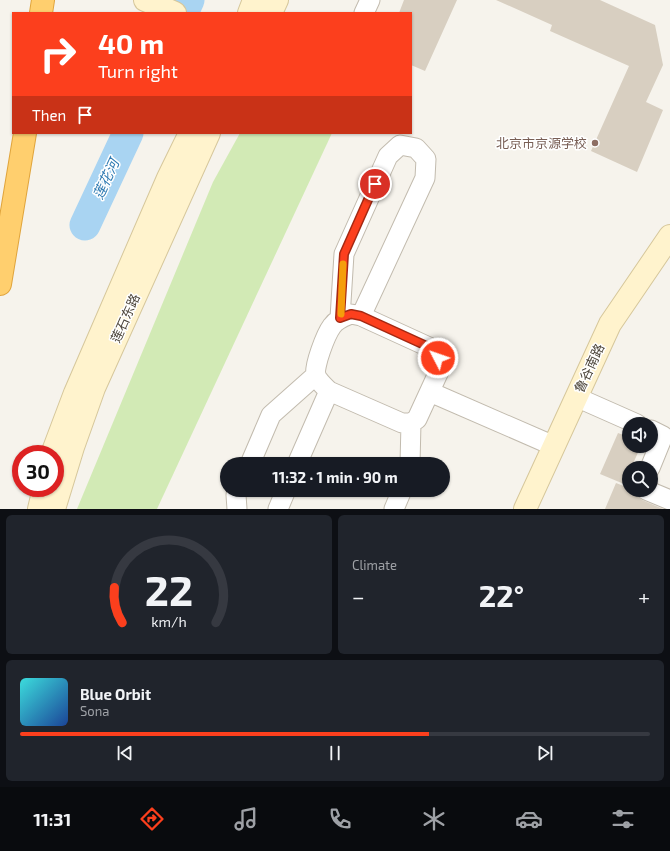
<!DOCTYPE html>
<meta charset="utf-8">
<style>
:root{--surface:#171b24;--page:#20242c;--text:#f1f3f6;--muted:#9ea1a6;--line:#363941;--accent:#fc3f1d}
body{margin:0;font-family:"Exo 2","Noto Sans SC",sans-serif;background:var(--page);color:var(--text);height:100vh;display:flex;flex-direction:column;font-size:15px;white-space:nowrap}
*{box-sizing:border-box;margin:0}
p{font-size:13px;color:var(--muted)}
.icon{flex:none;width:22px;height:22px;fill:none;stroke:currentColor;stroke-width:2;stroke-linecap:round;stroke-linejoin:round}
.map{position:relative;height:509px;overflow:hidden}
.sheet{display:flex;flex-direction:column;gap:6px;padding:6px;background:#0d0f14;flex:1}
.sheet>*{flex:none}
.banner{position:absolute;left:12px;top:12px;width:400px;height:122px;border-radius:0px;box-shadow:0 1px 3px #0004;background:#fc3f1d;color:#fff;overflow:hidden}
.buttons{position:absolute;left:622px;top:417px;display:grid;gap:8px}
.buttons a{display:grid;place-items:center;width:36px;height:36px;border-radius:50%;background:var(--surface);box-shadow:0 1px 3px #0004;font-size:20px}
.speed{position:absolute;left:12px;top:445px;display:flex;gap:8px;font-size:20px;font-weight:700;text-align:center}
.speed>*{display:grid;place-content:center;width:52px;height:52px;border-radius:50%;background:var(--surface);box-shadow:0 1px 3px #0004;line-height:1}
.speed .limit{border:6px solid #d22;background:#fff;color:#111}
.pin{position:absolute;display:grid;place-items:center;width:34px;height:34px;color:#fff;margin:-17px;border:2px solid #fff;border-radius:50%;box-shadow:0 1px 4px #0007}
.me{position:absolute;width:44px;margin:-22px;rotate:311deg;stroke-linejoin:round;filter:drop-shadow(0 0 3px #0008)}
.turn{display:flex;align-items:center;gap:14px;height:84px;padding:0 20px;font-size:18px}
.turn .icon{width:52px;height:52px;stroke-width:2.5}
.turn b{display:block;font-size:28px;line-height:34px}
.then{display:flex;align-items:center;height:38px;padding:0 20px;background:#0003;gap:8px;font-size:15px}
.big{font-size:30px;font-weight:700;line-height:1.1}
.sheet .widget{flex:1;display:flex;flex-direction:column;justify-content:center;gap:6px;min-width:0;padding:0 14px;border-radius:6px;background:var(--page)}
.sheet .dial{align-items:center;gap:0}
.dial svg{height:104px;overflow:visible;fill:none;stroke:var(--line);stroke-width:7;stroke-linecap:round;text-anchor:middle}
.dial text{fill:var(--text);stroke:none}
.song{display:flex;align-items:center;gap:12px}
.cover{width:48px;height:48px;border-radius:6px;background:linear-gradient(135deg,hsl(180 70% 55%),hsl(220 70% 35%))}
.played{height:4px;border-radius:2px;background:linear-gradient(90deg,var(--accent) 65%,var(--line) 65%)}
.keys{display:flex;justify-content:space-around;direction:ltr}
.heat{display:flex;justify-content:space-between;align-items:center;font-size:22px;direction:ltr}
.sheet .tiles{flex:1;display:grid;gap:6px;grid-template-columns:1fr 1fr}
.widget:last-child{grid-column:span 2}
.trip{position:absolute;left:220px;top:457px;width:230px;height:40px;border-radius:20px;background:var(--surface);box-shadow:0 1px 3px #0004;font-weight:700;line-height:40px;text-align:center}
.tab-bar{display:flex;height:64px;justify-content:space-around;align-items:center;background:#090b0e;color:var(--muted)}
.tab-bar .icon{width:28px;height:28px}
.tab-bar .selected{color:var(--accent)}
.tab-bar b{font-size:18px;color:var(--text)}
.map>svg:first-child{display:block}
</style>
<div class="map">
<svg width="670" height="509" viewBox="0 0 670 509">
<rect width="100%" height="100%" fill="#f6f3ec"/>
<path fill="#d2eab5" d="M240,133H332L157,509H77L213,182Z"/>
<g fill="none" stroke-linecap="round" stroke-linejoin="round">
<path stroke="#a9d4f2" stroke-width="31" d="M183,13L189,0
M85,225L128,133"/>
</g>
<path fill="#d8cfc1" d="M404,0H457L425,71L411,65V13H399Z
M496,0H600L655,25L663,65L646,102L663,110L637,172L591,151L629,66L550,31L552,25Z
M618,433L629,437V446H641L631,468H629V473L624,484L600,474Z
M616,483L629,488V490L635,491L637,496L642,500L663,509H605Z"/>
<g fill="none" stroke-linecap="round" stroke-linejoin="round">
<defs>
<path id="street" d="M364,13L370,0
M351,314L361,316L431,348L438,358L440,369L417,419L411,423H402L329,391C324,386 319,382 316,376C313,367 326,334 332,326C337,319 344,317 351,314Z
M340,318L344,254L388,156L400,145L416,148L426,159L425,178L361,316
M430,392L554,446
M576,397L637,424
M250,464L271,415L316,375
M297,464L329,391
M410,464L411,423
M650,468L663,436L651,430
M646,490L670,500
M237,509L236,495L238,490
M278,509L286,490
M394,509L402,490"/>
<path id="secondary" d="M145,0L175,13
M249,13L254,0
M271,13L277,0
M52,454L75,393L168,178L190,133
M39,509L44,488
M54,509L73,447L94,388L209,133
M525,509L610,324L670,236"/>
<path id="highway" d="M41,13L43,0
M0,284L25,133"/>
</defs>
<use href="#street" stroke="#c2bbae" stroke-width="21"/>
<use href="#secondary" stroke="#d6c79b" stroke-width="24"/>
<use href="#highway" stroke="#e0a43c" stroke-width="24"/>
<use href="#street" stroke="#fff" stroke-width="19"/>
<use href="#secondary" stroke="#fff3cd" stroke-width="22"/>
<use href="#highway" stroke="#ffcf6e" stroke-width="22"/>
</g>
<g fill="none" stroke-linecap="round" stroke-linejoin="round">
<defs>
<path id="route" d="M375,184L344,254L340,318L351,314L361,316L431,348L438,358"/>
</defs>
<use href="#route" stroke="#a42913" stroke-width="10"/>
<use href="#route" stroke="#fc3f1d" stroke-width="7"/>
<path stroke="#f59e0b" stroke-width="7" d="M341,314L343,264"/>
</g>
<circle fill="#8d6e63" stroke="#fff" stroke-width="1.5" cx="595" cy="143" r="4"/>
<g text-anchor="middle" stroke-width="3" stroke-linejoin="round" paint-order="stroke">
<g font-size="13" fill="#785e54" stroke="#fff" text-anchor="end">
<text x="587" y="148">北京市京源学校</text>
</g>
<g font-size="13" fill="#4b4439" stroke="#fff">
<text transform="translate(125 318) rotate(-66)" y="5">莲石东路</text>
<text transform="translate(589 368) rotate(-65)" y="5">鲁谷南路</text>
</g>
<g font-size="14" font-style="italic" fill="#2e7ab2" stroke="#fff">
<text transform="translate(106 179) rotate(-65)" y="5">莲花河</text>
</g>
</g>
</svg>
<div class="buttons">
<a><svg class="icon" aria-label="sound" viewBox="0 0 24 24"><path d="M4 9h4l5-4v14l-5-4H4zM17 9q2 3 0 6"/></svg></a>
<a><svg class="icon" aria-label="search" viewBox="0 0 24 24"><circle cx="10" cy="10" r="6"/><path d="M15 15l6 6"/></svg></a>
</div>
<div class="speed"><div class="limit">30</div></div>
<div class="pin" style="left:375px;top:184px;background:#d93025"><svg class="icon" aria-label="arrive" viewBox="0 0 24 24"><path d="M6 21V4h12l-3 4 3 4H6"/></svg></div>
<svg class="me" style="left:438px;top:358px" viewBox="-20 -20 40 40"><circle r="17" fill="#fc3f1d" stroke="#fff" stroke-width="3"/><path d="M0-11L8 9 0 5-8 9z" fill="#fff"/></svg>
<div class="trip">11:32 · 1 min · 90 m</div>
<div class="banner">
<div class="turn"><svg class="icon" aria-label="right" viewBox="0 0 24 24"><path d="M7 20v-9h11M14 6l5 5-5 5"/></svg><div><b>40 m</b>Turn right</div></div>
<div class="then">Then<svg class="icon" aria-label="arrive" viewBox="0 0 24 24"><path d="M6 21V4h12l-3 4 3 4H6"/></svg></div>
</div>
</div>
<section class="sheet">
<div class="tiles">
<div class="widget dial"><svg viewBox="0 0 100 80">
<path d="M14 69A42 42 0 1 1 86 69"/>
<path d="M14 69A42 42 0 0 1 8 42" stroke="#fc3f1d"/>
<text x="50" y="56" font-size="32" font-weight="700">22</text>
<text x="50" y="72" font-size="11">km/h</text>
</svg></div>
<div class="widget"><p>Climate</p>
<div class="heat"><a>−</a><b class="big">22°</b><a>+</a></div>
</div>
<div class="widget">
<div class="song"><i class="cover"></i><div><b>Blue Orbit</b><p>Sona</p></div></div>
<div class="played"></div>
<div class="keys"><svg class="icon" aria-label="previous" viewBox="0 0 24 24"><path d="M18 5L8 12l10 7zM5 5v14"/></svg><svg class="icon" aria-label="pause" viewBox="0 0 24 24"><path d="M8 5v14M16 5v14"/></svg><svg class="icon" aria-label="next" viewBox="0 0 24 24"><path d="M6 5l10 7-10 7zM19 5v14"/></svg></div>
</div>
</div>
</section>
<nav class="tab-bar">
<b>11:31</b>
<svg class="icon selected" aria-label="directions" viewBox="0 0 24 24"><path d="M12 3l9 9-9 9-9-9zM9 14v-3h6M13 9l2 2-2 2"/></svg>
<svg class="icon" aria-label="music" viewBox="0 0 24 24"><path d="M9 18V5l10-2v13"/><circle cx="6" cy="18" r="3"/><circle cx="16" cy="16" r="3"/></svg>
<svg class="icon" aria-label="phone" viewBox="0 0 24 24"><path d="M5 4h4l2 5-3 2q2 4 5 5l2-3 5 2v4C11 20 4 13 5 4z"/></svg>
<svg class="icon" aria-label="climate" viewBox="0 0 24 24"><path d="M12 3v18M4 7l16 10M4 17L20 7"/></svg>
<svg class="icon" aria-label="car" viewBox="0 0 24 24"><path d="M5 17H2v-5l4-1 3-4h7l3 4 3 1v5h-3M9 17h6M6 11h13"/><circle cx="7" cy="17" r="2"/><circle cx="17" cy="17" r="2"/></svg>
<svg class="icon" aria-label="filters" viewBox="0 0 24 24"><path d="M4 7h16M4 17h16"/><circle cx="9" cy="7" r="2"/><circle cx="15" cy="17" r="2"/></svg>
</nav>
